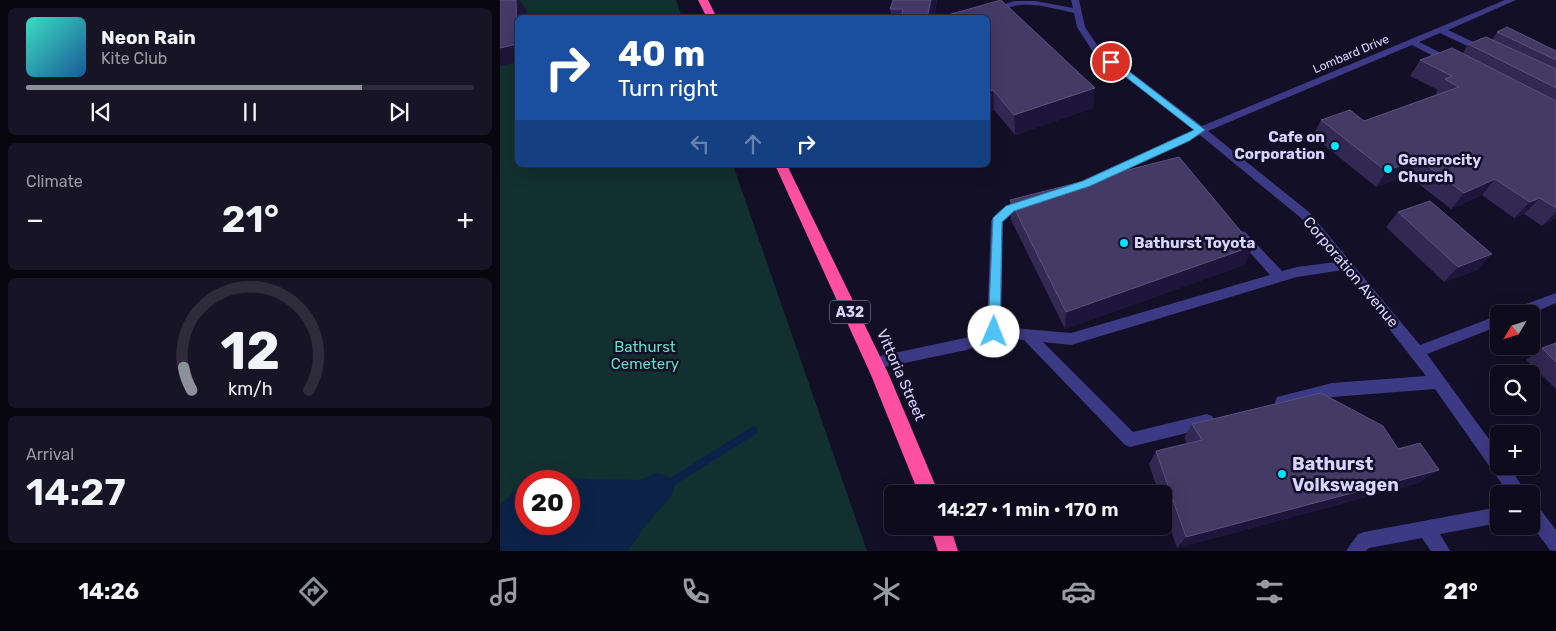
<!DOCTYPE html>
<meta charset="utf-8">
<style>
:root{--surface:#0e0b1c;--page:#171425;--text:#f1f3f6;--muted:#9b9ba3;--line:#2e2b3b;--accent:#8c9099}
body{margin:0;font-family:Rubik,sans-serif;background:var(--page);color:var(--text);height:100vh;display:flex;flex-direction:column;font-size:19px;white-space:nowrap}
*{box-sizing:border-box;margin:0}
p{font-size:16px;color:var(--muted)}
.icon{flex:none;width:28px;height:28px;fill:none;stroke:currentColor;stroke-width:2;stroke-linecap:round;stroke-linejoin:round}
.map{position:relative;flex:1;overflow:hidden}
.details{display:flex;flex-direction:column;gap:8px;padding:8px;background:#08060f;width:500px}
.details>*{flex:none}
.top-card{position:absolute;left:15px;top:15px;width:475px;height:152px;border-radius:8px;box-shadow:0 5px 20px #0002,0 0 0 1px var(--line);background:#1a4fa0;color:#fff;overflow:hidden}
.needle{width:32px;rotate:232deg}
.buttons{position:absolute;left:990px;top:305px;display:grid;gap:10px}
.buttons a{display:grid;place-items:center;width:50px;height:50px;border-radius:8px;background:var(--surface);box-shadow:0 5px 20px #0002,0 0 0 1px var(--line);font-size:25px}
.speed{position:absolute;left:15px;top:470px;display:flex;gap:10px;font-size:25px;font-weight:700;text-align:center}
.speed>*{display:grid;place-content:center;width:65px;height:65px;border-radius:50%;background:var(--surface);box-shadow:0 5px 20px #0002,0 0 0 1px var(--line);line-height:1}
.speed .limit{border:8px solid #d22;background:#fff;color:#111}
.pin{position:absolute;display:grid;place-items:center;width:42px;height:42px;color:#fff;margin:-21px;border:2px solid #fff;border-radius:50%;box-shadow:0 1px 5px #0007}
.me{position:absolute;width:55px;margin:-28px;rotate:1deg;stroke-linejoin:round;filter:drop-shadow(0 0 4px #0008)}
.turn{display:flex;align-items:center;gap:18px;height:105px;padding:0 20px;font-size:22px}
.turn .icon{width:65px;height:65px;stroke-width:2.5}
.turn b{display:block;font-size:35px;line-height:42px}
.lanes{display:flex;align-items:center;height:48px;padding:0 20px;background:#0003;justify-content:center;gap:25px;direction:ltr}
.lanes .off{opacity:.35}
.big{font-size:38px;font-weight:600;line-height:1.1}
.details .card{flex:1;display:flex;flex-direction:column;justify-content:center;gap:8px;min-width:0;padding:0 18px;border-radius:8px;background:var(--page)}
.details .dial{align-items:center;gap:0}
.dial svg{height:130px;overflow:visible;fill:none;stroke:var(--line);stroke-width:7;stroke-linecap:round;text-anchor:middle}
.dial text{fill:var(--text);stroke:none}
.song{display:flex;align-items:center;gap:15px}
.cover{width:60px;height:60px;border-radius:8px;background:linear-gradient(135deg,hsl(170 70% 55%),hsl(210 70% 35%))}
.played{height:5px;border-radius:2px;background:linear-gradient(90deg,var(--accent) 75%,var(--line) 75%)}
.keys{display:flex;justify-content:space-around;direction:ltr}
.heat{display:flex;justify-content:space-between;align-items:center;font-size:28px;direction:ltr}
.trip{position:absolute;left:384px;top:485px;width:288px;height:50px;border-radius:8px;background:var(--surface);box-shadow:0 5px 20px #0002,0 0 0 1px var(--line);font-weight:600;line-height:50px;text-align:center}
.dock{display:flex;height:80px;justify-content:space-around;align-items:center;background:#06040b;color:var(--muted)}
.dock .icon{width:35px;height:35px}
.dock .on{color:var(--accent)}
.dock b{font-size:22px;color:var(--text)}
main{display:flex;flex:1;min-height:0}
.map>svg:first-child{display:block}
</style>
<main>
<section class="details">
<div class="card">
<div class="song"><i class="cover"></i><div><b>Neon Rain</b><p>Kite Club</p></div></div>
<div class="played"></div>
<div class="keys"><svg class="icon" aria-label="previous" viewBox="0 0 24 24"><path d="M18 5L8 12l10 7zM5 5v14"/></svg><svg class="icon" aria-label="pause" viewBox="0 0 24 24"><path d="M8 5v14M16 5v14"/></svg><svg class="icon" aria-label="next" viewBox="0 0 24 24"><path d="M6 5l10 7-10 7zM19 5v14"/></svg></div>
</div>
<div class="card"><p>Climate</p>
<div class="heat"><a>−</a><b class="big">21°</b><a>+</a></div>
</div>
<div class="card dial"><svg viewBox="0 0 100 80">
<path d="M14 69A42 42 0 1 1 86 69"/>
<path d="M14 69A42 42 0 0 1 9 55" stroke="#8c9099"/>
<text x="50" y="56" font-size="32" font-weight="700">12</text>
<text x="50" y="72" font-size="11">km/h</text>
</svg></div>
<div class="card"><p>Arrival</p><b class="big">14:27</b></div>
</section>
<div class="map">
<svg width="1056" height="551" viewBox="0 0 1056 551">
<rect width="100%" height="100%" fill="#130f26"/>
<path fill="#12302f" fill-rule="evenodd" d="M0,0H176L182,17L18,18V165H233L367,551H0ZM26,481H69V524H26Z"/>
<path fill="#0c2248" d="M158,473L175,480L172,495L145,526L128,551H0V505L16,490L26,487V524H69V481H46L57,478L139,480Z"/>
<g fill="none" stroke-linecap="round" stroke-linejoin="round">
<path stroke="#0c2248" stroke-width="8" d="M167,485L253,431"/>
<path fill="#3d3a85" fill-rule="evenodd" d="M571,0H579L585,27L599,48L702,126L1005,0H1016L948,30L988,49V53H982L940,33L919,42L953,59V63H947L912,45L708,131L809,212L920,345L999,315V326L927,354L999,453V466H1009L1027,494H1009L935,389L832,397L782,409L777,407L775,402L777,397L832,383L926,376L843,270L797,277L571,345L543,342L633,432L707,414L712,416L714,421L712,426L707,428L630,447L625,445L524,340L495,338L467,350L375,369L370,367L368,363L370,359L375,357L465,338L487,329L491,221C498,210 516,197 530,201L532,204L530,207L514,212L503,222L501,327L571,333L770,275L737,238L735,235L741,231L745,232L782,271L797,267L836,262L801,218L700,135L589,187H581L580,184L581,181L694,130L593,52L577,27L574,13C555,9 533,2 514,6C498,9 486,18 468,18L514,1H535L573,8Z
M1056,293V303L1030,314H1009L1010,310Z
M1031,503L1037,505L1056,530V551L1050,550L1031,525Z
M999,507V523L940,534L950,551H931L922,538L869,548L866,551H846L858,534L864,532Z"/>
<path fill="#ff4fa3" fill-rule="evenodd" d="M198,0H208L217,18H207Z
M275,165H287L389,375L439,494H419L371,375Z
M430,526H450L458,551H438Z"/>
</g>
<path fill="#312854" d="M393,0H437L434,18H392L390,9Z
M488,18L593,108L515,135L494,110L488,112Z
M997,32L1056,51V218L1042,226L1024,214L1014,218L982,195L951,209L907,175L876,187L813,136L821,120L864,121L935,95L938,90L910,76L920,60L963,53L968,44L992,40Z
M510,200L753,246L744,265L565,329L511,220Z
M898,212L992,254L977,270L944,282L886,227Z
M1056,343V389L1026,360L1042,348Z
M692,424L898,449L939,470L918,483L677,548L662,504V494H659L649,464L656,451L687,443L684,438Z"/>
<path fill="#1d163a" d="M16,0H19L27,11V18H18V62L0,66V48Z
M431,0H437L434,18H427Z
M595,88L593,108L515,135L514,115Z
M493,90L494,110L488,112V92Z
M918,159L907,175L876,187L886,171Z
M995,179L982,195L951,209L964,193Z
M1040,198L1024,214L1014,218L1030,202Z
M1056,212V218L1042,226Z
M753,246L744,265L565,329L566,312Z
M992,254L977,270L944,282L958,267Z
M939,470L918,483L677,548L686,537Z"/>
<path fill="#433a66" stroke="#5a527e" d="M0,0H16L17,44L0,48Z
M393,0H431L427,18H401L403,9H390Z
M501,0L595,88L514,115L493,90L488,92V18H437Z
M1007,27L1056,51V60L997,32Z
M986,37L1056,69V88L968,44Z
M952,48L1056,101V208L1040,198L1030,202L995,179L964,193L918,159L886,171L821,120L850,110L864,121L959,87L945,79L952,76L920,60Z
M679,157L753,246L566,312L510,200Z
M930,201L992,254L958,267L898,212Z
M1056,343V362L1042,348Z
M821,393L883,426L898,449L920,443L939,470L686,537L656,451L702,440L692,424Z"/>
<path fill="#4fc3f7" stroke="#337fa1" d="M608,60H614L705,130L689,141L590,186L514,211L502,222L500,332L499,336L494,337L490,336L488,332L493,218L506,206L583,181L694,130L608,63Z"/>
<g fill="#00e5ff" stroke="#130f26" stroke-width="2">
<circle cx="835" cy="146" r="5"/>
<circle cx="888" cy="169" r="5"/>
<circle cx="624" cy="243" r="5"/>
<circle cx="782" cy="474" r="5"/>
</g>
<g text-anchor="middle" stroke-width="5" stroke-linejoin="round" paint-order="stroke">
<g font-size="12" fill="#d9d4ff" stroke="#130f26">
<text transform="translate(851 54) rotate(-23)" y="4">Lombard Drive</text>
</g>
<rect fill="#130f26" stroke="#9e99be" stroke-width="1" x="330" y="300.5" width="40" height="23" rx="4"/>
<g font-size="14" font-weight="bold" fill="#d9d4ff">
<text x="350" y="317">A32</text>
</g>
<g font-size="15" font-weight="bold" fill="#d9d4ff" stroke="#130f26" text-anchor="start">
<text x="825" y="142" text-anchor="end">Cafe on<tspan x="825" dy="17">Corporation</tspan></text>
<text x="898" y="165">Generocity<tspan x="898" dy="17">Church</tspan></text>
<text x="634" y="248">Bathurst Toyota</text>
</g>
<g font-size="15" fill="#d9d4ff" stroke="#130f26">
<text transform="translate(851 272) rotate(50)" y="5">Corporation Avenue</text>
<text transform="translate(401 375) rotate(66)" y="5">Vittoria Street</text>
</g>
<g font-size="15" fill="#5fe0c0" stroke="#130f26">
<text x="145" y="352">Bathurst<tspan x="145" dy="17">Cemetery</tspan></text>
</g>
<g font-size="18" font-weight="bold" fill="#d9d4ff" stroke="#130f26" text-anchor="start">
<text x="792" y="470">Bathurst<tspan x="792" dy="21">Volkswagen</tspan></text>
</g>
</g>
</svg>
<div class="buttons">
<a><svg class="needle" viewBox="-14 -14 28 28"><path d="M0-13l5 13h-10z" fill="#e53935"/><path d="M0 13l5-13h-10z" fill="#9b9ba3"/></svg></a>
<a><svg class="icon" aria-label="search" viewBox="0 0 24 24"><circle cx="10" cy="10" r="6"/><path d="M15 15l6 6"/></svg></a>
<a>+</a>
<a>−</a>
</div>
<div class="speed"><div class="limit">20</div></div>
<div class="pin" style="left:611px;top:62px;background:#d93025"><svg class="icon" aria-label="arrive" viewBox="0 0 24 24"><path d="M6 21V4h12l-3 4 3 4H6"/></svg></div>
<svg class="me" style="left:494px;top:332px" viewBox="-20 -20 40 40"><circle r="19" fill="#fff"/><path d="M0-13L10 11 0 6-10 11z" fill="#4fc3f7"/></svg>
<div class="trip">14:27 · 1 min · 170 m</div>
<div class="top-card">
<div class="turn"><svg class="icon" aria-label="right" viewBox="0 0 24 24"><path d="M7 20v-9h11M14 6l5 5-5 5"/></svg><div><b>40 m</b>Turn right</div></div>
<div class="lanes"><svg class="icon off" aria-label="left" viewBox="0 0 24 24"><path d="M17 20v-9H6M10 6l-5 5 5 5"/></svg><svg class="icon off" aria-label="ahead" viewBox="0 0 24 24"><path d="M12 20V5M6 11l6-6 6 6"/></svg><svg class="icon" aria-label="right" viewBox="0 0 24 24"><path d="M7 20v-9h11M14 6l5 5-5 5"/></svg></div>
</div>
</div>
</main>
<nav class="dock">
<b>14:26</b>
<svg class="icon on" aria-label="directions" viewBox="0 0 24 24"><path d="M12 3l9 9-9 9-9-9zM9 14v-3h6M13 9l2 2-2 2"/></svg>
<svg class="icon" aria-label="music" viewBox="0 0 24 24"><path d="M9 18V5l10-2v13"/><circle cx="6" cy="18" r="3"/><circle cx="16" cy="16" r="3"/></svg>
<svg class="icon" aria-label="phone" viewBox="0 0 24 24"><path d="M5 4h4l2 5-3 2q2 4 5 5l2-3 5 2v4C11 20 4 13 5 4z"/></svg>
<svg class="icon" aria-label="climate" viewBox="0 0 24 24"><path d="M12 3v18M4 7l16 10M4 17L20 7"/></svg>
<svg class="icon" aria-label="car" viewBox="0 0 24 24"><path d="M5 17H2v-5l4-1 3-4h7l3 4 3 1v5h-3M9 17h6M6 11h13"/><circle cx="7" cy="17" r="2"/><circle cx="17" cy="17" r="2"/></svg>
<svg class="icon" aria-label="filters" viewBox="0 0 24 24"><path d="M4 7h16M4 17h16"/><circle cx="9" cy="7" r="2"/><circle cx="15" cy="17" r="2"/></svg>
<b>21°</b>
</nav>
